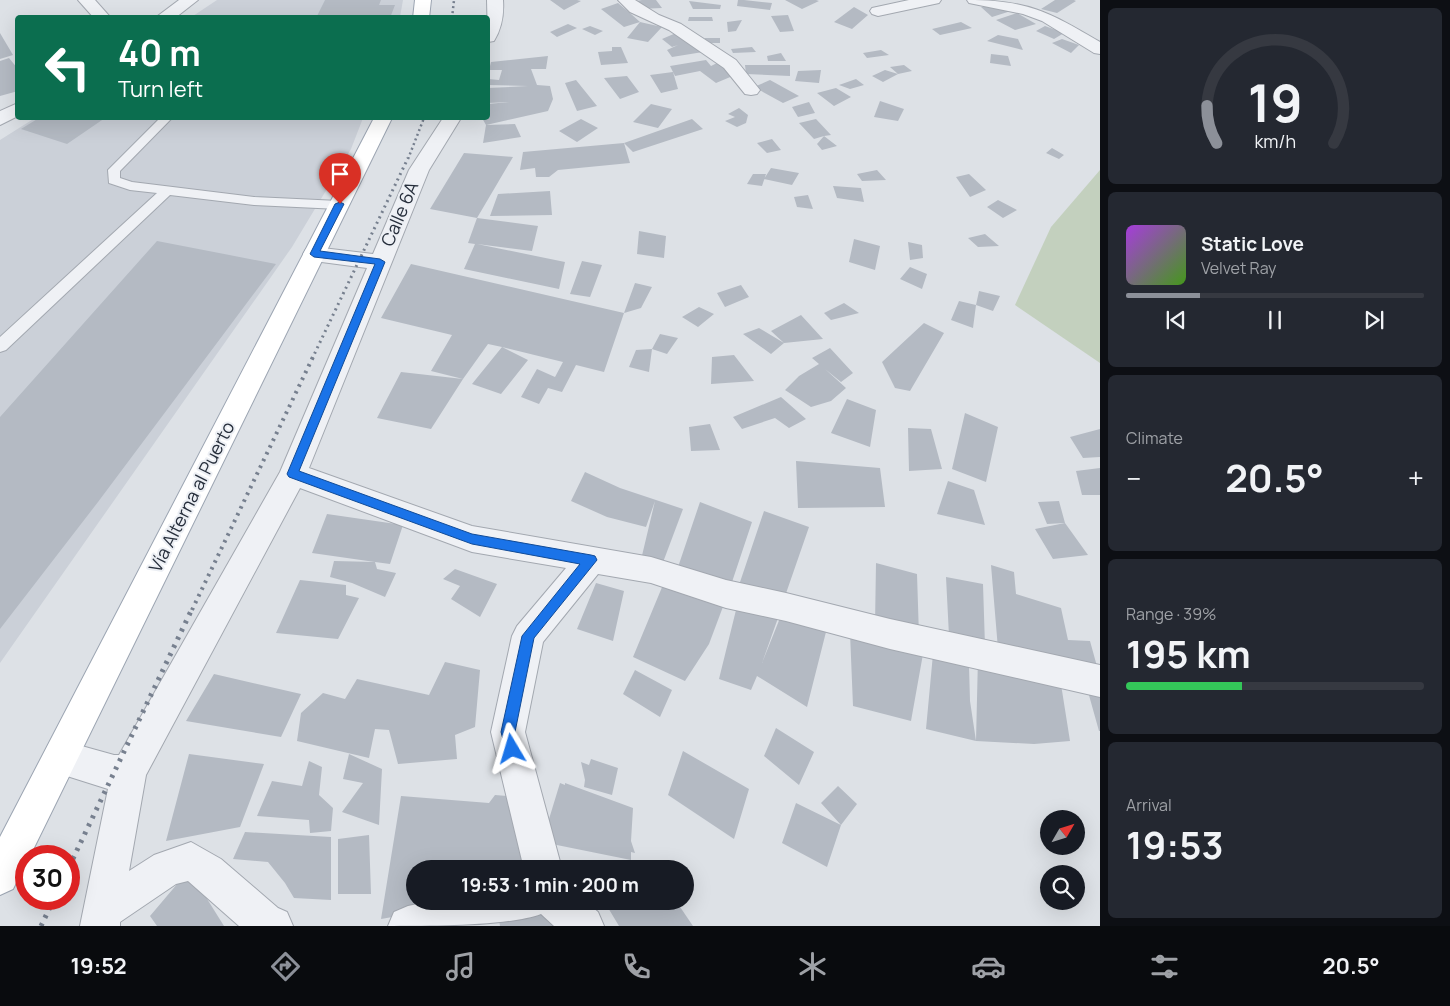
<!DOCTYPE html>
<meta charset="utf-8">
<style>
:root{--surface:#171b24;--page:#242831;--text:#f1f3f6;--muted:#9ea1a6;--line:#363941;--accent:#8c9099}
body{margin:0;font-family:Manrope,sans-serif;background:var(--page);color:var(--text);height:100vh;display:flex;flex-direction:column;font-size:19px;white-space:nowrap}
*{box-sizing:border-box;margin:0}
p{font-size:16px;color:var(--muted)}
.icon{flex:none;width:28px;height:28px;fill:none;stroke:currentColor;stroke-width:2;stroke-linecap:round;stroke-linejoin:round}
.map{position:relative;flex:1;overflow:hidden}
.panel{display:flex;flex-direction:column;gap:8px;padding:8px;background:#0d0f14;width:350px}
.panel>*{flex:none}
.guide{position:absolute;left:15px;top:15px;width:475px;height:105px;border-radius:5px;box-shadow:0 5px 20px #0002;background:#0b6e4f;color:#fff;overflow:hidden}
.needle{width:32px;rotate:51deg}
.fabs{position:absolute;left:1040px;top:810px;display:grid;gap:10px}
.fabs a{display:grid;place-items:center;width:45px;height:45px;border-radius:50%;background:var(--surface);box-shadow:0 5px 20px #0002;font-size:25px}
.speed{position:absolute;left:15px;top:845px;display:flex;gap:10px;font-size:25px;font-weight:700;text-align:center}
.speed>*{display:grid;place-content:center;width:65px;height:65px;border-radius:50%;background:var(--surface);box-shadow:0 5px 20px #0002;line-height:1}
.speed .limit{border:8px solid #d22;background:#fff;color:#111}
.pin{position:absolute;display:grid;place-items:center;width:42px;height:42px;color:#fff;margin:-51px -21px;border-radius:50% 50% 50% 0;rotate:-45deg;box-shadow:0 0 5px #0007}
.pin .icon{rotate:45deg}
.me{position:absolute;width:55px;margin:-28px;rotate:353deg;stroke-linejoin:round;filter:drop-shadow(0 0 4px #0008)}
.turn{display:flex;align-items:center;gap:18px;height:105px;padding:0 20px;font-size:22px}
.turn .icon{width:65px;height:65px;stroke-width:2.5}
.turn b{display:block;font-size:35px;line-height:42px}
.big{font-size:38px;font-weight:700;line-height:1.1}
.panel .tile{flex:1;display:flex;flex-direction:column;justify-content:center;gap:8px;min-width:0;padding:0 18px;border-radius:8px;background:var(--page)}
.panel .dial{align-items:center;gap:0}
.dial svg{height:130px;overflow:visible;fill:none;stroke:var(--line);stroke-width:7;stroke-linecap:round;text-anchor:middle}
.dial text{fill:var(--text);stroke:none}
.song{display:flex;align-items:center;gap:15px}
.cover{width:60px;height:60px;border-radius:8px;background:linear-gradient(135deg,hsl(280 70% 55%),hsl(100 70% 35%))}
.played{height:5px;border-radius:2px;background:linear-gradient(90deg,var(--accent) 25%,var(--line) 25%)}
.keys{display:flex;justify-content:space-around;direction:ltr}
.heat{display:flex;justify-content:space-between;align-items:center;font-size:28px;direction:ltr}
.charge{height:8px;border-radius:4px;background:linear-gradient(90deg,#34c759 39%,var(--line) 0)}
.trip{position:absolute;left:406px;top:860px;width:288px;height:50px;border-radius:25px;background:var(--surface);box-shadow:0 5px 20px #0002;font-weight:700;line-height:50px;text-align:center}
.dock{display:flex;height:80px;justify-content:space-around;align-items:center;background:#090b0e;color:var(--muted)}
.dock .icon{width:35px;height:35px}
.dock .current{color:var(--accent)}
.dock b{font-size:22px;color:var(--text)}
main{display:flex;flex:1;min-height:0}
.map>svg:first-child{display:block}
</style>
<main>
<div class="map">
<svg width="1100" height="926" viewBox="0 0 1100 926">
<rect width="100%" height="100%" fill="#dde1e6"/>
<path fill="#cbd0d8" d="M217,0H403L400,17L190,18Z
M35,118H363L351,149L292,247L0,663V140Z"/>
<path fill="#c3d0be" d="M1100,170V363L1015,305L1051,227Z"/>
<path fill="#b4bac3" d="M325,0H381L379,5H395L390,18H316Z
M550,0H577L581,1L564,10Z
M642,0H656L662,8L639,9L630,2Z
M738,0H744L772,3L770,10L737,6Z
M785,0H816L819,1L802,9Z
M1055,0H1074L1076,1L1057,13L1041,9Z
M689,1L721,5L720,9H693Z
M618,3L630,13L640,22L624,27L601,9Z
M1002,6L1014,10L992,17L981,7Z
M854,7L868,15L852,29L834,22Z
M1017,13L1036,24L1015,30L996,20Z
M788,15L794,31L780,32L771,16Z
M689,17H712L713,21H688Z
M742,20L736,31L728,32L727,22Z
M640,22L662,27L648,42L627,38Z
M961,22L972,28L940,35L932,29Z
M568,24L577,28L557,37L550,32Z
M590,26L603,31L595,35L582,29Z
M1045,26L1064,33L1054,39L1036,31Z
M0,33L13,55L0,59Z
M676,33L703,52L672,57L667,50L678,45L672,47L662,39Z
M998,35L1018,39L1023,50L987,41Z
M705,38H720V43H703Z
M1062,39L1079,45L1071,53L1052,43Z
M612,47H621L628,63L601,65L598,52L612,51Z
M752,47L756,52L733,53L731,49Z
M881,50L889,55L867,58L863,53Z
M781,53L786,61H768L767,56Z
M991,54L1008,56L1011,66L990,63Z
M548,56L546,69H531L537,85L550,86L553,99L548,111L486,125L482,118H488V104L509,102L488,103V88L528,86L488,85V79L499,80L502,70H489L491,62Z
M9,58L18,69V91L0,96V61Z
M706,60L711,66L717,63L735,75L716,83L700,71L675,76L673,72L678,89L661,93L650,75L673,72L670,66Z
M745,65H790V76L746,74Z
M904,65L912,71L898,74L883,82L872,76L885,70L898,74L890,67Z
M821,70L819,83L795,81L798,71Z
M627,76L639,92L620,99L604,78Z
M856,79L864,85L850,89L839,85Z
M576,80L597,106L577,111L565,83Z
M770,80L799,96L783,103L754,87Z
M836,88L851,97L834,106L817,93Z
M880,101L904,109L898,121L874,117Z
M809,102L815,113L798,117L792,107Z
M651,104L672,109L658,128L633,122Z
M739,108L748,115L746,123L737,127L725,121L735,117L728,114Z
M39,118H105L67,144L21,129Z
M581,119L598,128L577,142L559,131Z
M692,119L703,129L633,152L624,143Z
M816,119L831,135L824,136L837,146L822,150L817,144L824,136L814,139L799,123Z
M515,124L521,137L483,143L486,125Z
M772,139L781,150L767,153L757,143Z
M624,143L630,163L558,170L549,177H536L535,168L520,170L523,152Z
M1052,148L1064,155L1059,159L1046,153Z
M464,153L513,157L477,218L430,209Z
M771,168L799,173L792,185L764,179Z
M877,170L886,180L862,181L857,174Z
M753,174H766L762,186L747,184Z
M969,174L986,190L970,197L956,177Z
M833,186L861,188L864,202L837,198Z
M550,191L552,215L490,216L498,194Z
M808,195L813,209L797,207L794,197Z
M998,200L1017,210L1003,218L987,207Z
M477,218L538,226L532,251L477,244L565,262L559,289L464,269L475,244L468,243Z
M639,231L666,236L664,258L637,254Z
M985,234L999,246L978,247L968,238Z
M854,239L880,246L875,270L849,262Z
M157,241L276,264L98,502L0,629V417Z
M908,242L922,245L923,258L910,260Z
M582,261L602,265L590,297L570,294Z
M411,264L624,313L635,283L652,287L641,308L624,313L604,372L576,365L562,392L548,388L539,404L521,397L537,369L555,377L563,362L502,347L528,360L501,394L472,384L502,347L488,344L463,379L431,371L452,335L381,318Z
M910,267L927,274L922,289L900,279Z
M741,285L749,297L725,307L717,293Z
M979,291L1000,296L993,311L976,305Z
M959,301L976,305L973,328L951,320Z
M844,303L859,313L831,320L824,313Z
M699,307L714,314L698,327L682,317Z
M801,315L823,339L784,343L771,354L743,334L759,328L784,343L771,331Z
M924,323L944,333L910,391L895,388L882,362Z
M660,334L678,338L667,354L652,349L649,372L629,367L636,350L652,349Z
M830,348L853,373L841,382L825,369L846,388L831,401L811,407L785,390L799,376L819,364L812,358Z
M734,355L754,381L711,384L712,357Z
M401,372L463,379L431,429L377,418Z
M781,397L806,419L789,428L775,418L742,429L733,417Z
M847,399L876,410L870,447L831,433Z
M965,413L998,427L986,482L952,469Z
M710,424L720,450L691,451L689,427Z
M908,428L931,429L942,469L909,471Z
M1100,429V457L1083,458L1070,437Z
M796,461L880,468L885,507L798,508Z
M1100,468V495H1082L1076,471Z
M585,472L620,488L683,509L662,565L640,564L655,501L646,527L607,517L571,501Z
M948,481L974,490L985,525L937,514Z
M1059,501L1065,523L1088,555L1053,559L1035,529L1065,523L1047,524L1038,502Z
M700,502L752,522L729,591L676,573Z
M764,511L809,527L783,602L738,588Z
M327,514L403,525L390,564L375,562L377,569L396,573L385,597L352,583L330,577L334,561L375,562L312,553Z
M876,563L917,574L919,636L875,625Z
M991,565L1014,572L1016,594L1061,608L1068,640L1090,641L1098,670L998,649Z
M455,569L497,584L480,617L451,599L460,586L443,579Z
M946,577L983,584L985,646L949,636Z
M300,580L346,585V595L359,598L338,639L276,633Z
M665,580L724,604L709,644L685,681L633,657Z
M596,583L624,591L613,641L577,629Z
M784,608L827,628L807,707L757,676L751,690L719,679L736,610L778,618L762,663Z
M850,633L923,654L911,721L853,706Z
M933,654L969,666L970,701L976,741L978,657L1060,678L1070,741L1034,744L976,741L926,729Z
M445,662L480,670L475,727L455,735L457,759L398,764L389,730L375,729L369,758L297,741L301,713L323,693L345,699L357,679L429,695Z
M635,670L672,690L660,717L623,694Z
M214,674L301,694L281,737L186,721Z
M1085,681L1100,687V731H1099Z
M776,728L814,752L799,785L764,756Z
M683,751L749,789L734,839L668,795Z
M189,754L264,764L240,827L166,841Z
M349,754L382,769L379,825L342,812L363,783L343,779Z
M591,759L618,768L612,795L584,787L585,780L581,762L589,765Z
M309,761L322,767L319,795L333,808L331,831L310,833L309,820L257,816L272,781L302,786Z
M560,783L565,785V783L633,808L631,841L635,853L631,852V860L542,842Z
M838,786L857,804L841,825L821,803Z
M495,795L518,797L522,869H415V901L478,902L381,919L401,796L489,803Z
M796,803L841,825L827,867L782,843Z
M245,832L331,837V900L294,898L285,883L268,862L233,859Z
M369,835L371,894H338V839Z
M189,870L224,926H157L150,916Z
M604,901H676L693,926H619Z
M551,906L557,926H500L499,920Z"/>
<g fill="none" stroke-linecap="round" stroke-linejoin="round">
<defs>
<path id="lane" d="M160,118H172L120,171V178L132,182L254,197L339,201L346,205L339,209L254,205L170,195L6,350L0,352V337L157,193L130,190L109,183L108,170Z"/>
<path id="street" d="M78,0H95L111,18H94Z
M179,0H198L175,18H155Z
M487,0H503C504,14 502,28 494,41L488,42Z
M618,0H635L659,15L681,24L736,60L760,90L757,94L751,95L745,94L724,68L669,30L630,12Z
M909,0H941L939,3L878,16L872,14L870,11L872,8Z
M967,0C1028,0 1049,12 1100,42V54L1094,53L1042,21L1023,14L969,3Z
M18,103V116L0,125V111Z
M443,118H461L429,170L309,468L472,526L651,557L726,580L786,593L890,619L1100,665V697L890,649L786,621L726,608L651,583L598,574L543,642L525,732L562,869H524L491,732L512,636L517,626L566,568L472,552L300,488L146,775L129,871L154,855L191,842L221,859L278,908L287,912L293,926H239L188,881L176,884L120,922V926H80L108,789L48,770L42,758L48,746L60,740L114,755H119L280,472L367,268L314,261L306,259L303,254L306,249L314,247L373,254L409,170Z
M432,901H585L598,912L604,926H554L541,914C510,926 427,926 388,926L394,912L408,906Z"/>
<path id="primary" d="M415,0H431L429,18H413Z
M374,118H392L30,856H26V863L13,889L0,895V837Z"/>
</defs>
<use href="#lane" stroke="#a3a8b0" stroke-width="2"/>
<use href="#street" stroke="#a3a8b0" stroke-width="2"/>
<use href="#primary" stroke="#9ca5b2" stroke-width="2"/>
<use href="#lane" fill="#eff1f5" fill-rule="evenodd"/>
<use href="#street" fill="#eff1f5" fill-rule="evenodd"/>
<use href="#primary" fill="#fff" fill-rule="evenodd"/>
<path stroke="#77808f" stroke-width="2.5" stroke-dasharray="2 3" stroke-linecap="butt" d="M452,18L454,0
M408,159L424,118"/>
<path stroke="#77808f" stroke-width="3" stroke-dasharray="2 4" stroke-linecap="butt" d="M312,359L408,158"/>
<path stroke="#77808f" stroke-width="4" stroke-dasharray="2.5 5" stroke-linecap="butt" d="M192,610L313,357"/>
<path stroke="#77808f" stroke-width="5" stroke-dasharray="3 6" stroke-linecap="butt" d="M69,867L192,609
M41,926L54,899"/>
</g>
<path fill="#1a73e8" stroke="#114b97" d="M340,202L344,204L320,251L380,259L385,262L299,471L472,534L591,555L595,556L597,560L534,638L515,732L520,749L518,754L512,756L507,754L501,732L522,636L580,564L472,544L289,477L287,474L375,264L314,257L310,254L335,204Z"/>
<g text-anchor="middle" stroke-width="4" stroke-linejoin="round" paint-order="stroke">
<g font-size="18" fill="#272f3c" stroke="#eceff4">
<text transform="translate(400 214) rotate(-67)" y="6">Calle 6A</text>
<text transform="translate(192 497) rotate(-63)" y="6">Vía Alterna al Puerto</text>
</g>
</g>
</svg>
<div class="fabs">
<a><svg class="needle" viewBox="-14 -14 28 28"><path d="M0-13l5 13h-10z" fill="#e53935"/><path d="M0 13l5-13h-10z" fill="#9ea1a6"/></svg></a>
<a><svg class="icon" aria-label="search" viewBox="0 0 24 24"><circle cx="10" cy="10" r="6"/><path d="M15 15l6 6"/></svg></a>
</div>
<div class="speed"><div class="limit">30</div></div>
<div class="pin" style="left:340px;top:204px;background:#d93025"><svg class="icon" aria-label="arrive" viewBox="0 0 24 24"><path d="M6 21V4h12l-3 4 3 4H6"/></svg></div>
<svg class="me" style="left:512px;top:749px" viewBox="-20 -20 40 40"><path d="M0-17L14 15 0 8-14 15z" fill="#1a73e8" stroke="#fff" stroke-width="4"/></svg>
<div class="trip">19:53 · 1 min · 200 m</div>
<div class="guide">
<div class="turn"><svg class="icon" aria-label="left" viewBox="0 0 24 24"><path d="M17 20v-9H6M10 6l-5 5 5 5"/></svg><div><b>40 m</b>Turn left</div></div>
</div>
</div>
<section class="panel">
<div class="tile dial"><svg viewBox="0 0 100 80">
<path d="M14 69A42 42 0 1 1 86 69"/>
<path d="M14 69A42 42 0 0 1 8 46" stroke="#8c9099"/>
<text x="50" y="56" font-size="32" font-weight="700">19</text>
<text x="50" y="72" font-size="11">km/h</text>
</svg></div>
<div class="tile">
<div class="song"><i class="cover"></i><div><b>Static Love</b><p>Velvet Ray</p></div></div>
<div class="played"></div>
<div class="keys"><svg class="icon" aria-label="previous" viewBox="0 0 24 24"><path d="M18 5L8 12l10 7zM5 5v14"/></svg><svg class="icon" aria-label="pause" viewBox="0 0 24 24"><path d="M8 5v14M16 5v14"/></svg><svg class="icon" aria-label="next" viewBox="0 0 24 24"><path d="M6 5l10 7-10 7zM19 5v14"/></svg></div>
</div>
<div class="tile"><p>Climate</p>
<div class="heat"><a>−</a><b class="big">20.5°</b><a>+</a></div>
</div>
<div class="tile"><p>Range · 39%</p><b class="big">195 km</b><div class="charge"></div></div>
<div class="tile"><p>Arrival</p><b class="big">19:53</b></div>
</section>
</main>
<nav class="dock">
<b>19:52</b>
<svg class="icon current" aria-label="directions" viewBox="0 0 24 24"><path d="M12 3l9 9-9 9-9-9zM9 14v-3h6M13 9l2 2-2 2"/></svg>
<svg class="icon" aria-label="music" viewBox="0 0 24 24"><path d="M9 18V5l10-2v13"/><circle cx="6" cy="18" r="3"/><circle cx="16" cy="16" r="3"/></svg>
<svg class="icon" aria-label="phone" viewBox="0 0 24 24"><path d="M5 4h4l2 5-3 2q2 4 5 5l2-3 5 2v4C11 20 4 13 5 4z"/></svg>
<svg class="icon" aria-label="climate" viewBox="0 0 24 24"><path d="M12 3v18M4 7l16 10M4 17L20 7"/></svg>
<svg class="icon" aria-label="car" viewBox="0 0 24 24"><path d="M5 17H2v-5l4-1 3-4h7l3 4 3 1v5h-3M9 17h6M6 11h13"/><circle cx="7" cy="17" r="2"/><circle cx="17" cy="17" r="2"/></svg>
<svg class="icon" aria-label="filters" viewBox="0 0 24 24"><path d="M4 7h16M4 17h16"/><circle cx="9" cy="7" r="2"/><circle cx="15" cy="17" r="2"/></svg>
<b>20.5°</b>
</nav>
